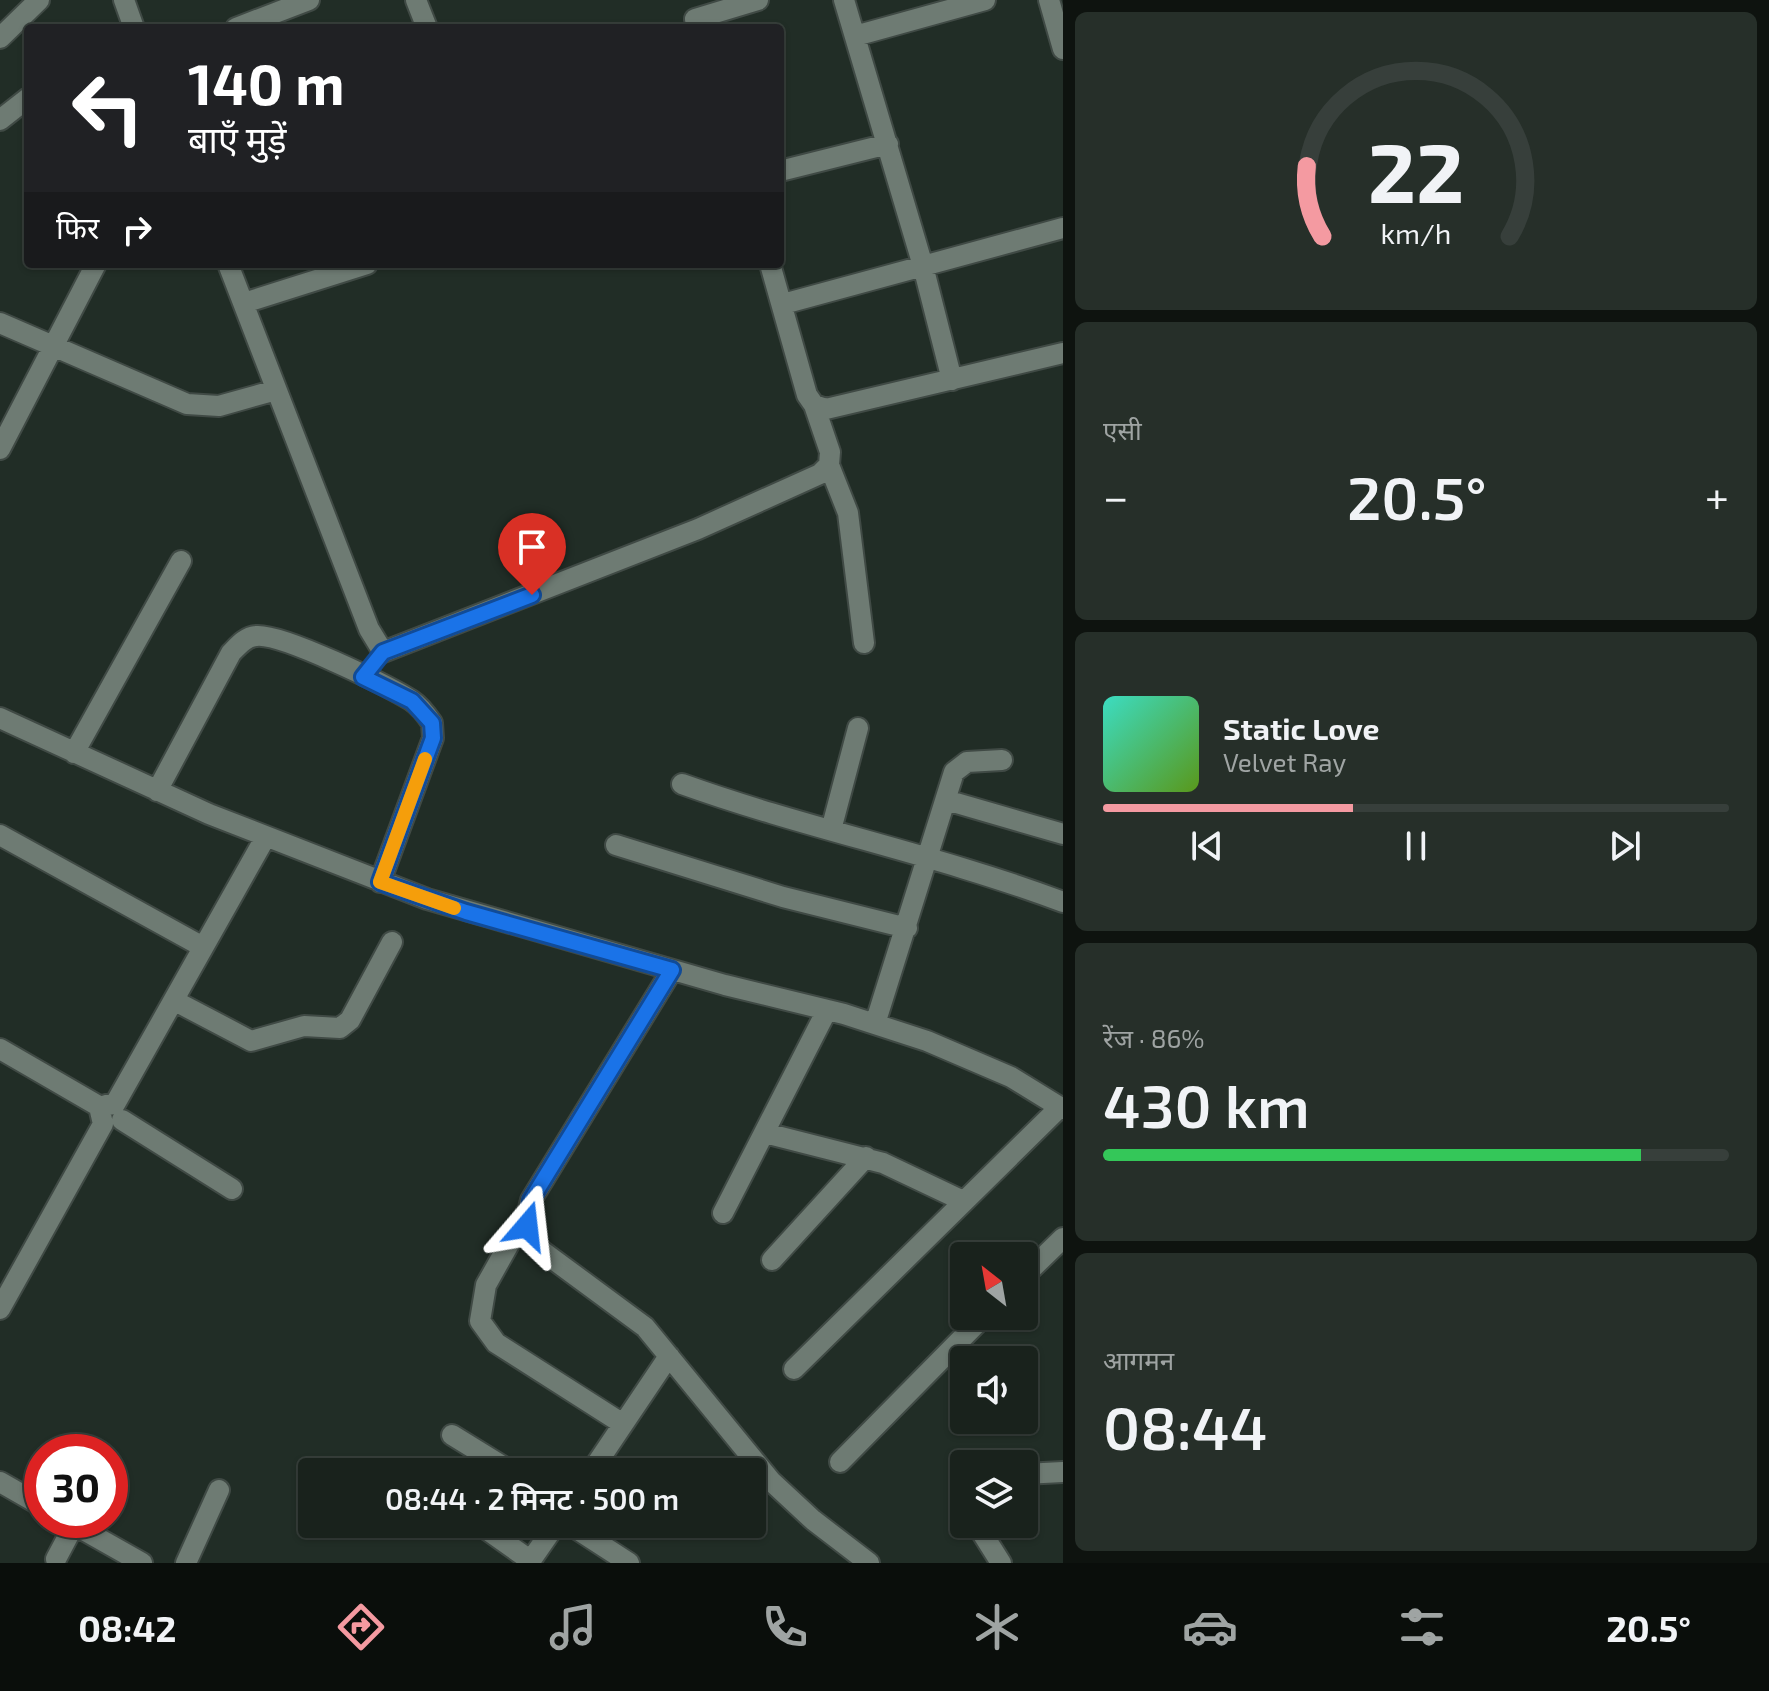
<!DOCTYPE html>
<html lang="hi">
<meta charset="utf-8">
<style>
:root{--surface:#19221c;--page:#262f29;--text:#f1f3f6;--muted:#9fa4a3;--line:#373f3b;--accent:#f49aa1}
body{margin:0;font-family:"Exo 2","Noto Sans Devanagari",sans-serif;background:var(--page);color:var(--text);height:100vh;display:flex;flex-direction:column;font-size:30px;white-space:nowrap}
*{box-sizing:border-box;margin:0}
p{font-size:26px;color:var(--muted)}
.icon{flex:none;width:44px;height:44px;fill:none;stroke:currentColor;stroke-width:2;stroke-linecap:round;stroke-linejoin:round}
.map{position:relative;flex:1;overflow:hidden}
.side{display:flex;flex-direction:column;gap:12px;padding:12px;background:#0e130f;width:706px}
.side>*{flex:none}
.top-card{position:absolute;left:24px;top:24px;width:760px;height:244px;border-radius:8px;box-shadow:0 2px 6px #0004,0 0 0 2px var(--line);background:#202124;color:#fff;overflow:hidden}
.needle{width:52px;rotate:329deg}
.fabs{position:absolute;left:950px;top:1242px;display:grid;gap:16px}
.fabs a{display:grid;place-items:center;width:88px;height:88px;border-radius:8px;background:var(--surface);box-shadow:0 2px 6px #0004,0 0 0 2px var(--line);font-size:40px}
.speed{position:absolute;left:24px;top:1434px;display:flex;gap:16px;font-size:40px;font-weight:700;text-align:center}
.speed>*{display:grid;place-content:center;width:104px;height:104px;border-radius:50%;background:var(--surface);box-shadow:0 2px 6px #0004,0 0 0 2px var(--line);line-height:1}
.speed .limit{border:12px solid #d22;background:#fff;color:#111}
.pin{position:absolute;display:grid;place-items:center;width:68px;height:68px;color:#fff;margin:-82px -34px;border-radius:50% 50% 50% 0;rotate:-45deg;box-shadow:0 0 8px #0007}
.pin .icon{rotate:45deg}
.me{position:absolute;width:88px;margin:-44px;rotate:17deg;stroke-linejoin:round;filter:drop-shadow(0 0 6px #0008)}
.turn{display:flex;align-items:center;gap:28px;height:168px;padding:0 32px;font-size:36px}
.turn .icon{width:104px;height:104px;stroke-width:2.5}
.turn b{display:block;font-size:56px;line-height:68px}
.then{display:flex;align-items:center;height:76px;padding:0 32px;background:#0003;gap:16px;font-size:30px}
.big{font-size:60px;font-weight:600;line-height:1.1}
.side .widget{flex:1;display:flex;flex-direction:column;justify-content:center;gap:12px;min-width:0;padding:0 28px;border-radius:12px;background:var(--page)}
.side .dial{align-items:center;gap:0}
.dial svg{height:208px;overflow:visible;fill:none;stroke:var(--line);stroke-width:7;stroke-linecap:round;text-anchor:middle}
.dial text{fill:var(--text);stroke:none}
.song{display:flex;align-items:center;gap:24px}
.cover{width:96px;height:96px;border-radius:12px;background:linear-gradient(135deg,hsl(170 70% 55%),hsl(90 70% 35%))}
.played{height:8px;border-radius:4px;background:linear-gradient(90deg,var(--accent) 40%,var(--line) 40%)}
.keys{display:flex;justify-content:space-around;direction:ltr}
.heat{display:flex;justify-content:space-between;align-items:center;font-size:44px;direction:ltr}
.charge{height:12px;border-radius:6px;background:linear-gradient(90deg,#34c759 86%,var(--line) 0)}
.trip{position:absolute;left:298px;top:1458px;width:468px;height:80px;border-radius:8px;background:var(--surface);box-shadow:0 2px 6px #0004,0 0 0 2px var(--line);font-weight:600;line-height:80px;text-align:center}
.menu{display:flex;height:128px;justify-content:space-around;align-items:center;background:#0a0e0b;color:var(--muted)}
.menu .icon{width:56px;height:56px}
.menu .on{color:var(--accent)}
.menu b{font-size:36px;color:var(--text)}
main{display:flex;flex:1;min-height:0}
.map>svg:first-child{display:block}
</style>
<main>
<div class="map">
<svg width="1063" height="1563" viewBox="0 0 1063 1563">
<rect width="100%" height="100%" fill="#212d26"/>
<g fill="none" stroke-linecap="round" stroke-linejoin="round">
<defs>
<path id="minor" d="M124,0L134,28
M416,0L427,28
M844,0L923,266L952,380
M1049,0L1063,49
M695,19L758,0
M236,28L309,0
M855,36L985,0
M0,38L39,0
M0,120L28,98
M780,171L888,144
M228,264L369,629L383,652L698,529L820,474L829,465L830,452L814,405
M770,264L807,395L814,405L826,409L1063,353
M244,303L367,264
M783,304L1063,228
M0,323L187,404L219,406L276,390
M0,449L96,264
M829,465L848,513L864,643
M0,718L209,814L427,899L725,985L844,1014L927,1041L1011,1077L1063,1109
M74,753L181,561
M682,784C807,829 939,855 1063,902
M157,791L231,653C238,646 245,637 256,636C282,633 386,685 411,700C420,706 426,714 432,723L433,738L380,882
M946,800L1063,834
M831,830L858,728
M0,835L203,947
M616,845L783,897L907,928
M672,970L531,1200C525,1221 527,1235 542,1251L645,1327L771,1481L813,1520L869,1563
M175,1001L251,1041L304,1026L340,1028L350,1020L392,942
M875,1024L954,772L967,762L1002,760
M0,1049L102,1108
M122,1120L232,1189
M765,1133L883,1163L961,1200
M527,1212L486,1285L480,1321L496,1343L623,1424
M723,1213L827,1010
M772,1260L866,1157
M1024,1276L1063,1238
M0,1309L103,1124L100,1111L106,1105L115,1104L265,838
M794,1369L1060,1107
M452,1435L512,1472
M840,1462L984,1316
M591,1472L669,1356
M1024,1474L1063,1472
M0,1482L42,1506
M66,1520L142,1563
M479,1524L531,1561
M569,1524L629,1563
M977,1525L1001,1563
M56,1559L74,1525
M186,1563L219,1490
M529,1563L556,1524"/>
</defs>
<use href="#minor" stroke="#404a45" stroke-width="24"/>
<use href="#minor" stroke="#6e7b73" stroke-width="20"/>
</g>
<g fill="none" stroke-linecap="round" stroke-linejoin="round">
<defs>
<path id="route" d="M527,1226L531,1200L672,970L466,912L380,882L433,738L432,723L412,701L363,677L383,652L532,595"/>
</defs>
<use href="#route" stroke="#114b97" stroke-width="20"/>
<use href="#route" stroke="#1a73e8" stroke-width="14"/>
<path stroke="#f59e0b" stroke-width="14" d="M425,759L380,882L454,908"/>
</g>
</svg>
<div class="fabs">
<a><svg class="needle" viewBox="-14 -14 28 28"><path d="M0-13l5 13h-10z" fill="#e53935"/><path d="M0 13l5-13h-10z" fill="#9fa4a3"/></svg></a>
<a><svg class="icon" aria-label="sound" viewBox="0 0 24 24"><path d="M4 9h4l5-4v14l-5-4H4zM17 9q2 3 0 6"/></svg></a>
<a><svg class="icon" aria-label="layers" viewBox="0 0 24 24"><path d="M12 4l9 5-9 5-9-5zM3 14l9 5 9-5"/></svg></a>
</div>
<div class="speed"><div class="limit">30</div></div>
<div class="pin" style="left:532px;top:595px;background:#d93025"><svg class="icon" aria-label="arrive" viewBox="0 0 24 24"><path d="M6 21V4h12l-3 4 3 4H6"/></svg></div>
<svg class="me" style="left:527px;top:1226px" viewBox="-20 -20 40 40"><path d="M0-17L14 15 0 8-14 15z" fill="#1a73e8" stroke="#fff" stroke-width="4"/></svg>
<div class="trip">08:44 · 2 मिनट · 500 m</div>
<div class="top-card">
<div class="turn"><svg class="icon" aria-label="left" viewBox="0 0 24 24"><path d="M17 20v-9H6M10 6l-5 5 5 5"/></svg><div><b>140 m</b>बाएँ मुड़ें</div></div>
<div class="then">फिर<svg class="icon" aria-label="right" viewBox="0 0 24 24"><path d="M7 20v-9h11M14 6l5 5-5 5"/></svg></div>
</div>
</div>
<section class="side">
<div class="widget dial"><svg viewBox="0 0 100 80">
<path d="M14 69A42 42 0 1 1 86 69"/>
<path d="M14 69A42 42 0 0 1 8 42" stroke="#f49aa1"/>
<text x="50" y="56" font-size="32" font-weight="700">22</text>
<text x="50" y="72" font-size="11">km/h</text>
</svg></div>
<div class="widget"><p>एसी</p>
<div class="heat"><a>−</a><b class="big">20.5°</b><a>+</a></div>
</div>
<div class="widget">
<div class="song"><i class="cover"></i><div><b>Static Love</b><p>Velvet Ray</p></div></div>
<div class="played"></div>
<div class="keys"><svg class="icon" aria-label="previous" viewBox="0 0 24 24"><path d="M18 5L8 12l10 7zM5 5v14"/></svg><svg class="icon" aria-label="pause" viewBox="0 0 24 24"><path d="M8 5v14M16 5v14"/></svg><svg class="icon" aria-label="next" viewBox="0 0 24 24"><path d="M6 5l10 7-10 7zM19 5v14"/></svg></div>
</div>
<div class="widget"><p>रेंज · 86%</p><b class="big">430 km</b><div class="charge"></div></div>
<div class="widget"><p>आगमन</p><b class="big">08:44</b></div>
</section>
</main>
<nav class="menu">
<b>08:42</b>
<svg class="icon on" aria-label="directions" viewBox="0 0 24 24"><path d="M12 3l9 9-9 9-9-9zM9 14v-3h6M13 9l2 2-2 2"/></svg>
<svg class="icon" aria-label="music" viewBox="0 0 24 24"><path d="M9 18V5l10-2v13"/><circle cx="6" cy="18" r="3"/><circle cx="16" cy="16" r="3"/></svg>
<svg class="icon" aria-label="phone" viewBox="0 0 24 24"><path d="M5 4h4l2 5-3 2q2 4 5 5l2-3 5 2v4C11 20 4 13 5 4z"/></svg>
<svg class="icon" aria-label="climate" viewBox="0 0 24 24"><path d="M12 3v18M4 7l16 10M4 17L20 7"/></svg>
<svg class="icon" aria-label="car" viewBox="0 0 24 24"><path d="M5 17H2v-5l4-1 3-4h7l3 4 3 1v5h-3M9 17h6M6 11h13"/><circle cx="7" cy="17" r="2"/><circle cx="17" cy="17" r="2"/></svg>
<svg class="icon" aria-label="filters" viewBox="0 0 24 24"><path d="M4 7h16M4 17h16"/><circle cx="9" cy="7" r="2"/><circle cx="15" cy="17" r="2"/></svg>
<b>20.5°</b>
</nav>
